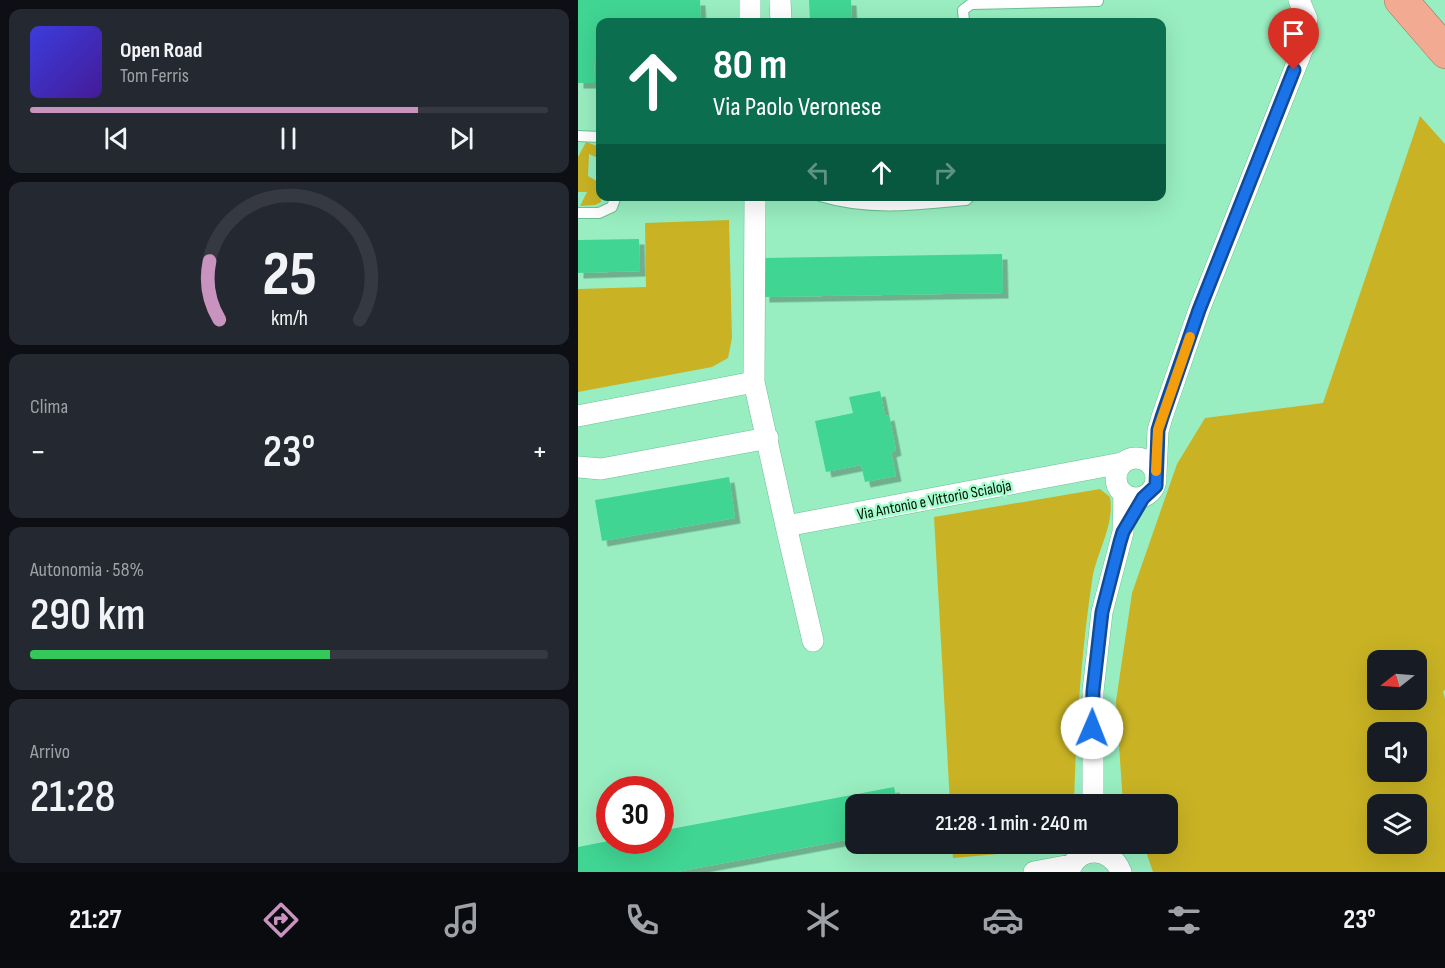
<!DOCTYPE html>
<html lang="it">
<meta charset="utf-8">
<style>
:root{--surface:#171b24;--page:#242831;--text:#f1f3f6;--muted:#9ea1a6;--line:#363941;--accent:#c893be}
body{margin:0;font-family:"Sofia Sans Condensed",sans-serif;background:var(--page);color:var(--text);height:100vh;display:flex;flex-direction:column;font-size:22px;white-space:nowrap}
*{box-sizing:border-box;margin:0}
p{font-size:20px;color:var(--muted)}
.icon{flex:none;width:33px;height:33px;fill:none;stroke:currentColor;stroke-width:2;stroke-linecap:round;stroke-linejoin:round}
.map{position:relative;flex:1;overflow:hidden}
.side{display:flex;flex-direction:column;gap:9px;padding:9px;background:#0d0f14;width:578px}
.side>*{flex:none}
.hud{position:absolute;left:18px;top:18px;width:570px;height:183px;border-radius:12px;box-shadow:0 6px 24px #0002;background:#0b6e4f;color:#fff;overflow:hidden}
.needle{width:39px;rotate:253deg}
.buttons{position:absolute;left:789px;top:650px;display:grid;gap:12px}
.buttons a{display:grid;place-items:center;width:60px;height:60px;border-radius:12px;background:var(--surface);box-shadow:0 6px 24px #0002;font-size:30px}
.speed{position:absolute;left:18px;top:776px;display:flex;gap:12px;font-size:30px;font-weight:700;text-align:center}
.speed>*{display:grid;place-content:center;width:78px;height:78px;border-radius:50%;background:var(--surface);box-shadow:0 6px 24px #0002;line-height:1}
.speed .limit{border:9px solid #d22;background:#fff;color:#111}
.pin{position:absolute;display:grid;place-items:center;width:51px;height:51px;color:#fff;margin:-62px -26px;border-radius:50% 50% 50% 0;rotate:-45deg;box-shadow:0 0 6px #0007}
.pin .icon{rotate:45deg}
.me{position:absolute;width:66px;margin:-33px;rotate:1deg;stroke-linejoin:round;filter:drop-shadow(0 0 4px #0008)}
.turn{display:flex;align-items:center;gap:21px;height:126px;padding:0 18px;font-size:27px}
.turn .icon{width:78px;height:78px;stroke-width:2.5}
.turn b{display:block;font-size:42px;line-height:51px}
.lanes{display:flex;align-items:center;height:57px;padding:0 18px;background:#0003;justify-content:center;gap:30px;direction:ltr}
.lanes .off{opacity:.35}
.big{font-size:45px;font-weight:600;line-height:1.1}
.side .card{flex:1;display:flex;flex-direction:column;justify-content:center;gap:9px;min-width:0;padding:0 21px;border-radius:12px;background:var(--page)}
.side .dial{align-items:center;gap:0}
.dial svg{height:156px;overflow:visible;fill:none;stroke:var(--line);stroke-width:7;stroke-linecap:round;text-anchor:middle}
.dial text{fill:var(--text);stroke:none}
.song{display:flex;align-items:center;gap:18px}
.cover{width:72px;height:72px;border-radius:9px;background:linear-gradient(135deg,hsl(240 70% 55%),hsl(260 70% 35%))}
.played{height:6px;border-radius:3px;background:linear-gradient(90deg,var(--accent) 75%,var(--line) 75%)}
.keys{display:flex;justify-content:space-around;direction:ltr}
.heat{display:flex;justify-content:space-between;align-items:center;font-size:33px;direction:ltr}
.charge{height:9px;border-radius:4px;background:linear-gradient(90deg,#34c759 58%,var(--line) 0)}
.trip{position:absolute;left:267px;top:794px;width:333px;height:60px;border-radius:12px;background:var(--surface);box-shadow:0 6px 24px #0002;font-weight:600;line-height:60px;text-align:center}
.tab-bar{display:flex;height:96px;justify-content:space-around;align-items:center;background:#090b0e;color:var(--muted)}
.tab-bar .icon{width:42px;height:42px}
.tab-bar .current{color:var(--accent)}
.tab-bar b{font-size:27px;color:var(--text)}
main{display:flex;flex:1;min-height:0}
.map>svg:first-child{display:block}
</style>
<main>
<section class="side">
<div class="card">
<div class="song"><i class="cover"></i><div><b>Open Road</b><p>Tom Ferris</p></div></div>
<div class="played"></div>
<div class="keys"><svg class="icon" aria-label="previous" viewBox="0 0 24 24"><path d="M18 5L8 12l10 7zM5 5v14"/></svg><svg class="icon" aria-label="pause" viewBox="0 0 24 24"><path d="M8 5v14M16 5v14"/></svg><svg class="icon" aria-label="next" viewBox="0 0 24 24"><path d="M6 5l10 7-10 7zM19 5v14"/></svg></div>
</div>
<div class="card dial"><svg viewBox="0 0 100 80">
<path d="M14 69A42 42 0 1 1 86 69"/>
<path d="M14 69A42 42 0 0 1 9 39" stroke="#c893be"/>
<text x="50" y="56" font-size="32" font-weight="700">25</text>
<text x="50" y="72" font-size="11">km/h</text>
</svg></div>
<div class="card"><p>Clima</p>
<div class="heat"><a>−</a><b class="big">23°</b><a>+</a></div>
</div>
<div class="card"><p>Autonomia · 58%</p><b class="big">290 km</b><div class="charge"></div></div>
<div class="card"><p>Arrivo</p><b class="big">21:28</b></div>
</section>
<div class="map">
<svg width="868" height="872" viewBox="0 0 868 872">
<defs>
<filter id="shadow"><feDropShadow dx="5.5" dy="5.5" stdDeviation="0" flood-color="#0004"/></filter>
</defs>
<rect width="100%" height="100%" fill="#98eec0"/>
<path fill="#c9b324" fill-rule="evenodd" d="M842,116L868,145V690L865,691L868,703L867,872H575L565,843H590V804H545L538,701L554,593L599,464L627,418L745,403ZM800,660H838V699H800ZM800,732H838V771H800ZM800,804H838V843H800Z
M8,142L22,147V159L11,154L10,176L22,183L23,202L17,205L2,206L9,192H0V157Z
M151,220L154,338L150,358L134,367L0,392V289L68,287L67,223Z
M522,489L532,497C537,526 518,552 514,581C503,655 498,729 496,804H372L356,517Z
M374,843H487L464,850L375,858Z"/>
<path fill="#40d593" filter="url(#shadow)" d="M0,0H122L123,22H22V62H16L17,83H0Z
M231,0H273L274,22H232Z
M61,239L62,271L0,273V240Z
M424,254L425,293L186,297L185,258Z
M302,391L307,416L311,415L318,450L313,452L318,476L287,482L283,465L248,472L237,421L275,413L271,397Z
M151,477L157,518L24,541L17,500Z
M316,787L320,804H278V838L98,872H0V847L36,840H82V831Z"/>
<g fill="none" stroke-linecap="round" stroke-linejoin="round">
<defs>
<path id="lane" d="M386,22L385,10L393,4L520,1
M0,136L22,137
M242,196C291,211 338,205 388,200L392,196
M0,213H21L34,207L38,196"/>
<path id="street" d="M172,0V22
M202,0L203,22
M177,196L176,382L208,526L544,463
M0,416L176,382
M538 478a20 20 0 1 1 40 0a20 20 0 1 1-40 0Z
M0,467L23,469L190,438
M578,474L580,431L584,417L621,310L725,48L729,19L721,0
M208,526L235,641
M515,804V691L524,612L545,532L546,495
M456,872L493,865
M491,872C500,845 533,846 543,872"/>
<path id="highway" d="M823,0L868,52"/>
</defs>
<use href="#lane" stroke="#6bc094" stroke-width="12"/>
<use href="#street" stroke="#6bc094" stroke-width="22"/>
<use href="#highway" stroke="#9d7561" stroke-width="34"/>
<use href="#lane" stroke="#fff" stroke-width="10"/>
<use href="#street" stroke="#fff" stroke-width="21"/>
<use href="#highway" stroke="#f2aa92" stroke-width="33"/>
</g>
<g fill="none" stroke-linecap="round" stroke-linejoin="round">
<defs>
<path id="route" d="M514,728L515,691L524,612L542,542L545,532L565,498L578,486L580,430L584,417L621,310L716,70"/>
</defs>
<use href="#route" stroke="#114b97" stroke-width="15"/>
<use href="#route" stroke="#1a73e8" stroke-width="10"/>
<path stroke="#f59e0b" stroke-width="10" d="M578,471L580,430L612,337"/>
</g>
<g text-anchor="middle" stroke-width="5" stroke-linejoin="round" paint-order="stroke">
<g font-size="16" fill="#001206" stroke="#a5fccd">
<text transform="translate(356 499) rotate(-11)" y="6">Via Antonio e Vittorio Scialoja</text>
</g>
</g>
</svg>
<div class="buttons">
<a><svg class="needle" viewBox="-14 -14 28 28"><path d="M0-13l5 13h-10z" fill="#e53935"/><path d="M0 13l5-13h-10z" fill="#9ea1a6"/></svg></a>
<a><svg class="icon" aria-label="sound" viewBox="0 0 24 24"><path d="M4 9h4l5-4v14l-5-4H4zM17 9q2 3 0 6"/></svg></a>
<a><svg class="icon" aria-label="layers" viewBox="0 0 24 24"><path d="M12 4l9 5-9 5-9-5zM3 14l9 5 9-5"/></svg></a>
</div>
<div class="speed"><div class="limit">30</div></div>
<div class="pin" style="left:716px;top:70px;background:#d93025"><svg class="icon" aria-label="arrive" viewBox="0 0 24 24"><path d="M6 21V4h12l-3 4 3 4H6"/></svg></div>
<svg class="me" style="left:514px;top:728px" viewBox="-20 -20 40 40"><circle r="19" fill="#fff"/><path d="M0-13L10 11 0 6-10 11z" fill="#1a73e8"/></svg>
<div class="trip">21:28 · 1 min · 240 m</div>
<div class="hud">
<div class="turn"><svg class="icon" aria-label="ahead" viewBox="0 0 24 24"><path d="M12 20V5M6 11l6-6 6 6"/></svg><div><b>80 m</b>Via Paolo Veronese</div></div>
<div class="lanes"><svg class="icon off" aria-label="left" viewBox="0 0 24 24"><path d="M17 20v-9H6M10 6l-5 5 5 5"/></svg><svg class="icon" aria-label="ahead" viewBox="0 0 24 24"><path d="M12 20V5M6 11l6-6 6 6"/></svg><svg class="icon off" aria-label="right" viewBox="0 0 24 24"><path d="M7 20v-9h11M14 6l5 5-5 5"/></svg></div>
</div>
</div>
</main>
<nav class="tab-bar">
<b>21:27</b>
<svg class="icon current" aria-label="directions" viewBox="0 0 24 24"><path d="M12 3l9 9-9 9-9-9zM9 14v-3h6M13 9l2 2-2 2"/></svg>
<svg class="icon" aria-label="music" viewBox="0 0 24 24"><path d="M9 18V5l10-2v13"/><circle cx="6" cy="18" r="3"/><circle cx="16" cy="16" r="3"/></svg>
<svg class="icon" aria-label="phone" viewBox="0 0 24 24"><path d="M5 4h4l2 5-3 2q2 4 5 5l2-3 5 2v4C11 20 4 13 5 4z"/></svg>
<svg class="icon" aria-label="climate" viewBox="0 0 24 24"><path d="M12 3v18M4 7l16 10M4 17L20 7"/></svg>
<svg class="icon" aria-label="car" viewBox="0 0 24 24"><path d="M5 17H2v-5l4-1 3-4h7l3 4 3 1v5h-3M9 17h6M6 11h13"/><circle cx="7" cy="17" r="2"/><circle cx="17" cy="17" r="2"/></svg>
<svg class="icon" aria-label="filters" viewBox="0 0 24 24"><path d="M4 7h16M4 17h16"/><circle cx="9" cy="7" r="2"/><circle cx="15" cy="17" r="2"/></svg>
<b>23°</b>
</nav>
